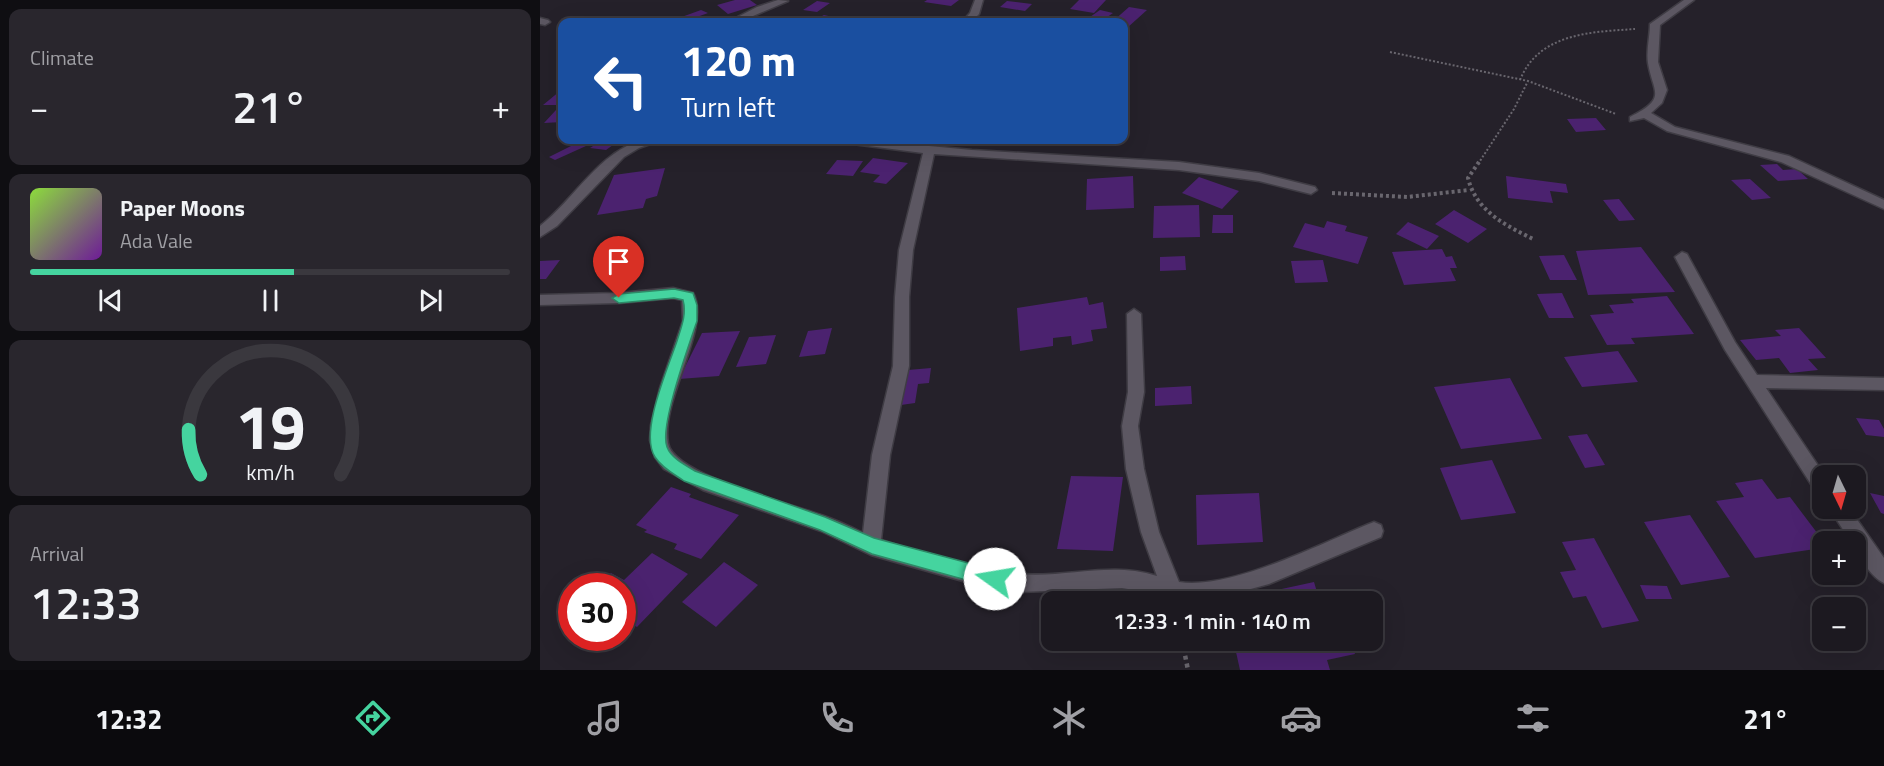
<!DOCTYPE html>
<meta charset="utf-8">
<style>
:root{--surface:#1c1920;--page:#29262d;--text:#f1f3f6;--muted:#a0a0a5;--line:#3a383e;--accent:#45d49f}
body{margin:0;font-family:"Titillium Web",sans-serif;background:var(--page);color:var(--text);height:100vh;display:flex;flex-direction:column;font-size:22px;white-space:nowrap}
*{box-sizing:border-box;margin:0}
p{font-size:20px;color:var(--muted)}
.icon{flex:none;width:33px;height:33px;fill:none;stroke:currentColor;stroke-width:2;stroke-linecap:round;stroke-linejoin:round}
.map{position:relative;flex:1;overflow:hidden}
.drawer{display:flex;flex-direction:column;gap:9px;padding:9px;background:#0f0e12;width:540px}
.drawer>*{flex:none}
.hud{position:absolute;left:18px;top:18px;width:570px;height:126px;border-radius:12px;box-shadow:0 6px 24px #0002,0 0 0 2px var(--line);background:#1a4fa0;color:#fff;overflow:hidden}
.needle{width:39px;rotate:175deg}
.buttons{position:absolute;left:1272px;top:465px;display:grid;gap:12px}
.buttons a{display:grid;place-items:center;width:54px;height:54px;border-radius:12px;background:var(--surface);box-shadow:0 6px 24px #0002,0 0 0 2px var(--line);font-size:30px}
.speed{position:absolute;left:18px;top:573px;display:flex;gap:12px;font-size:30px;font-weight:700;text-align:center}
.speed>*{display:grid;place-content:center;width:78px;height:78px;border-radius:50%;background:var(--surface);box-shadow:0 6px 24px #0002,0 0 0 2px var(--line);line-height:1}
.speed .limit{border:9px solid #d22;background:#fff;color:#111}
.pin{position:absolute;display:grid;place-items:center;width:51px;height:51px;color:#fff;margin:-62px -26px;border-radius:50% 50% 50% 0;rotate:-45deg;box-shadow:0 0 6px #0007}
.pin .icon{rotate:45deg}
.me{position:absolute;width:66px;margin:-33px;rotate:283deg;stroke-linejoin:round;filter:drop-shadow(0 0 4px #0008)}
.turn{display:flex;align-items:center;gap:21px;height:126px;padding:0 24px;font-size:27px}
.turn .icon{width:78px;height:78px;stroke-width:2.5}
.turn b{display:block;font-size:42px;line-height:51px}
.big{font-size:45px;font-weight:600;line-height:1.1}
.drawer .tile{flex:1;display:flex;flex-direction:column;justify-content:center;gap:9px;min-width:0;padding:0 21px;border-radius:12px;background:var(--page)}
.drawer .dial{align-items:center;gap:0}
.dial svg{height:156px;overflow:visible;fill:none;stroke:var(--line);stroke-width:7;stroke-linecap:round;text-anchor:middle}
.dial text{fill:var(--text);stroke:none}
.song{display:flex;align-items:center;gap:18px}
.cover{width:72px;height:72px;border-radius:9px;background:linear-gradient(135deg,hsl(90 70% 55%),hsl(280 70% 35%))}
.played{height:6px;border-radius:3px;background:linear-gradient(90deg,var(--accent) 55%,var(--line) 55%)}
.keys{display:flex;justify-content:space-around;direction:ltr}
.heat{display:flex;justify-content:space-between;align-items:center;font-size:33px;direction:ltr}
.trip{position:absolute;left:501px;top:591px;width:342px;height:60px;border-radius:12px;background:var(--surface);box-shadow:0 6px 24px #0002,0 0 0 2px var(--line);font-weight:600;line-height:60px;text-align:center}
.tab-bar{display:flex;height:96px;justify-content:space-around;align-items:center;background:#0b0a0d;color:var(--muted)}
.tab-bar .icon{width:42px;height:42px}
.tab-bar .current{color:var(--accent)}
.tab-bar b{font-size:27px;color:var(--text)}
main{display:flex;flex:1;min-height:0}
.map>svg:first-child{display:block}
</style>
<main>
<section class="drawer">
<div class="tile"><p>Climate</p>
<div class="heat"><a>−</a><b class="big">21°</b><a>+</a></div>
</div>
<div class="tile">
<div class="song"><i class="cover"></i><div><b>Paper Moons</b><p>Ada Vale</p></div></div>
<div class="played"></div>
<div class="keys"><svg class="icon" aria-label="previous" viewBox="0 0 24 24"><path d="M18 5L8 12l10 7zM5 5v14"/></svg><svg class="icon" aria-label="pause" viewBox="0 0 24 24"><path d="M8 5v14M16 5v14"/></svg><svg class="icon" aria-label="next" viewBox="0 0 24 24"><path d="M6 5l10 7-10 7zM19 5v14"/></svg></div>
</div>
<div class="tile dial"><svg viewBox="0 0 100 80">
<path d="M14 69A42 42 0 1 1 86 69"/>
<path d="M14 69A42 42 0 0 1 8 46" stroke="#45d49f"/>
<text x="50" y="56" font-size="32" font-weight="700">19</text>
<text x="50" y="72" font-size="11">km/h</text>
</svg></div>
<div class="tile"><p>Arrival</p><b class="big">12:33</b></div>
</section>
<div class="map">
<svg width="1344" height="670" viewBox="0 0 1344 670">
<rect width="100%" height="100%" fill="#25212a"/>
<path fill="#4b226f" d="M195,0H210L217,5L188,14L177,5Z
M387,0H419L411,6L384,2Z
M539,0H566L554,13L530,9Z
M277,1L290,3L277,12L263,10Z
M467,1L492,4L485,11L460,7Z
M589,7L607,10L587,28H584V22H572Z
M161,10L168,13L143,22L136,19Z
M560,10L573,13L563,20L550,17Z
M284,15L306,20L302,22L272,21Z
M20,91H22V105H3Z
M22,109V122L4,123L16,110Z
M1056,118L1066,130L1036,132L1027,119Z
M62,140H80L66,150L50,148Z
M39,142L46,146L15,160L9,157Z
M333,158L368,163L346,184L333,182L340,175L320,172Z
M297,160L323,161L313,176L286,174Z
M1237,164L1243,170L1257,169L1268,179L1238,181L1220,165Z
M125,168L117,196L106,199L103,208L57,215L74,175Z
M593,176L594,208L546,210L547,179Z
M966,176L1026,184L1028,193L1010,191L1013,203L968,198Z
M659,177L699,191L682,209L642,193Z
M1210,179L1231,198L1212,200L1191,180Z
M1079,199L1095,220L1079,221L1063,200Z
M659,205L660,237L613,238L614,206Z
M914,210L947,229L928,243L895,224Z
M673,215H693V233H672Z
M787,221L807,226L805,231L828,237L818,264L753,247L765,223L784,228Z
M868,222L899,236L887,249L856,234Z
M1101,247L1135,292L1048,295L1036,251Z
M902,249L906,257L912,256L917,268H910L916,281L864,285L852,252Z
M1024,255L1037,280H1010L999,256Z
M645,256L646,270L620,271V257Z
M20,260L6,279H0V261Z
M783,260L788,282L755,283L751,261Z
M1022,293L1034,318H1009L997,294Z
M1127,296L1154,334L1091,338L1095,344L1067,345L1050,315L1074,313L1069,305L1094,303L1091,299Z
M547,297L549,305L563,302L567,328L551,330L553,341L532,345L531,336L513,338V346L480,351L477,308Z
M292,328L285,354L259,357L268,331Z
M1259,328L1286,358L1268,359L1278,370L1250,373L1239,358L1216,360L1200,340L1241,336L1235,330Z
M200,331L179,376L139,379L162,333Z
M236,335L226,364L196,367L209,337Z
M1078,351L1098,382L1042,387L1024,357Z
M391,368L389,383L378,384L375,403L361,405L368,370Z
M970,378L1002,439L921,449L894,387Z
M651,386L652,404L615,406V388Z
M1316,418L1339,420L1344,429V437L1326,435Z
M1047,434L1065,465L1045,468L1028,436Z
M952,460L976,513L921,520L900,468Z
M531,476L583,477L573,551L517,549Z
M1222,479L1237,499L1250,497L1284,542L1282,548L1215,558L1176,501L1204,497L1195,483Z
M131,487L151,494L149,497L199,515L161,559L134,549L137,544L104,532L107,530L96,525Z
M719,493L723,542L657,545L656,495Z
M1330,493L1344,496V514L1341,513Z
M1150,515L1190,577L1141,585L1104,522Z
M1054,538L1099,621L1062,628L1046,596L1033,598L1020,572L1036,570L1022,542Z
M112,553L148,574L97,627L82,619V586H56L71,573L84,580Z
M184,562L218,585L176,627L142,602Z
M774,582L780,602H725L723,593Z
M1100,585L1127,586L1132,599H1106Z
M705,640H810L815,654L787,660L790,670H700L694,643Z"/>
<g fill="none" stroke-linecap="round" stroke-linejoin="round">
<defs>
<path id="minor" d="M238,0L248,1L199,22H188L217,7Z
M435,0H443L439,14L431,22H422L430,13Z
M1144,0H1154L1120,25L1118,62L1127,90L1122,103L1111,113L1135,127L1249,156L1344,200V209L1241,162L1127,131L1104,118L1090,121V117C1128,98 1113,93 1108,63C1106,51 1110,36 1110,24Z
M0,18L8,20L10,22L5,25L0,24Z
M103,140H121L99,148L84,157L17,226L0,237V226C34,200 59,151 103,140Z
M300,140H325L432,150L639,162L719,173L775,187L777,190L771,194L719,181L639,170L394,154L373,250L369,297V366L350,455L341,540C385,554 434,570 480,574C527,578 571,561 617,576L601,532L586,469L582,426L588,392L587,314L594,309L601,314L604,392L598,426L604,469L619,532L639,582C693,590 783,542 834,522L841,525L843,531L841,537L729,584L663,602H633L606,592L582,588L479,592L430,583L331,555L281,531L163,490L124,469L115,457L110,440L111,425L120,388L143,321L142,300L133,298L79,303L0,305V295L79,293L133,288L153,293C172,327 120,400 128,443C133,475 251,504 281,515C296,520 309,526 323,533L332,455L353,366L355,297L359,250L383,153L305,143Z
M1142,252L1147,254L1195,342L1217,375L1344,378V390L1226,388L1285,476H1282V494L1276,492L1185,350L1135,257Z
M1289,508H1309L1344,558V583C1332,578 1316,555 1316,542H1311Z"/>
</defs>
<use href="#minor" stroke="#3f3c44" stroke-width="3"/>
<path stroke="#69666e" stroke-width="2" stroke-dasharray="2 2" stroke-linecap="butt" d="M850,52L988,81L1076,114
M980,80C999,33 1051,32 1095,29
M938,164L974,109L988,81"/>
<path stroke="#69666e" stroke-width="4" stroke-dasharray="3 3" stroke-linecap="butt" d="M939,162L928,178C936,211 965,225 993,239
M792,193L867,197L929,190"/>
<path stroke="#69666e" stroke-width="4.5" stroke-dasharray="4 4" stroke-linecap="butt" d="M642,640L648,670"/>
<use href="#minor" fill="#5c5762" fill-rule="evenodd"/>
</g>
<path fill="#45d49f" stroke="#2d8a67" stroke-width="1.5" d="M134,289L153,293L157,305V321C149,345 119,427 127,447C131,458 145,465 155,471L285,517L334,538L455,570L461,573L464,579L461,585L455,588L332,554L280,530L144,481C134,474 122,468 115,457C99,433 128,368 137,341C141,328 147,314 143,300L134,298L79,303L72,298L79,294Z"/>
</svg>
<div class="buttons">
<a><svg class="needle" viewBox="-14 -14 28 28"><path d="M0-13l5 13h-10z" fill="#e53935"/><path d="M0 13l5-13h-10z" fill="#a0a0a5"/></svg></a>
<a>+</a>
<a>−</a>
</div>
<div class="speed"><div class="limit">30</div></div>
<div class="pin" style="left:79px;top:298px;background:#d93025"><svg class="icon" aria-label="arrive" viewBox="0 0 24 24"><path d="M6 21V4h12l-3 4 3 4H6"/></svg></div>
<svg class="me" style="left:455px;top:579px" viewBox="-20 -20 40 40"><circle r="19" fill="#fff"/><path d="M0-13L10 11 0 6-10 11z" fill="#45d49f"/></svg>
<div class="trip">12:33 · 1 min · 140 m</div>
<div class="hud">
<div class="turn"><svg class="icon" aria-label="left" viewBox="0 0 24 24"><path d="M17 20v-9H6M10 6l-5 5 5 5"/></svg><div><b>120 m</b>Turn left</div></div>
</div>
</div>
</main>
<nav class="tab-bar">
<b>12:32</b>
<svg class="icon current" aria-label="directions" viewBox="0 0 24 24"><path d="M12 3l9 9-9 9-9-9zM9 14v-3h6M13 9l2 2-2 2"/></svg>
<svg class="icon" aria-label="music" viewBox="0 0 24 24"><path d="M9 18V5l10-2v13"/><circle cx="6" cy="18" r="3"/><circle cx="16" cy="16" r="3"/></svg>
<svg class="icon" aria-label="phone" viewBox="0 0 24 24"><path d="M5 4h4l2 5-3 2q2 4 5 5l2-3 5 2v4C11 20 4 13 5 4z"/></svg>
<svg class="icon" aria-label="climate" viewBox="0 0 24 24"><path d="M12 3v18M4 7l16 10M4 17L20 7"/></svg>
<svg class="icon" aria-label="car" viewBox="0 0 24 24"><path d="M5 17H2v-5l4-1 3-4h7l3 4 3 1v5h-3M9 17h6M6 11h13"/><circle cx="7" cy="17" r="2"/><circle cx="17" cy="17" r="2"/></svg>
<svg class="icon" aria-label="filters" viewBox="0 0 24 24"><path d="M4 7h16M4 17h16"/><circle cx="9" cy="7" r="2"/><circle cx="15" cy="17" r="2"/></svg>
<b>21°</b>
</nav>
